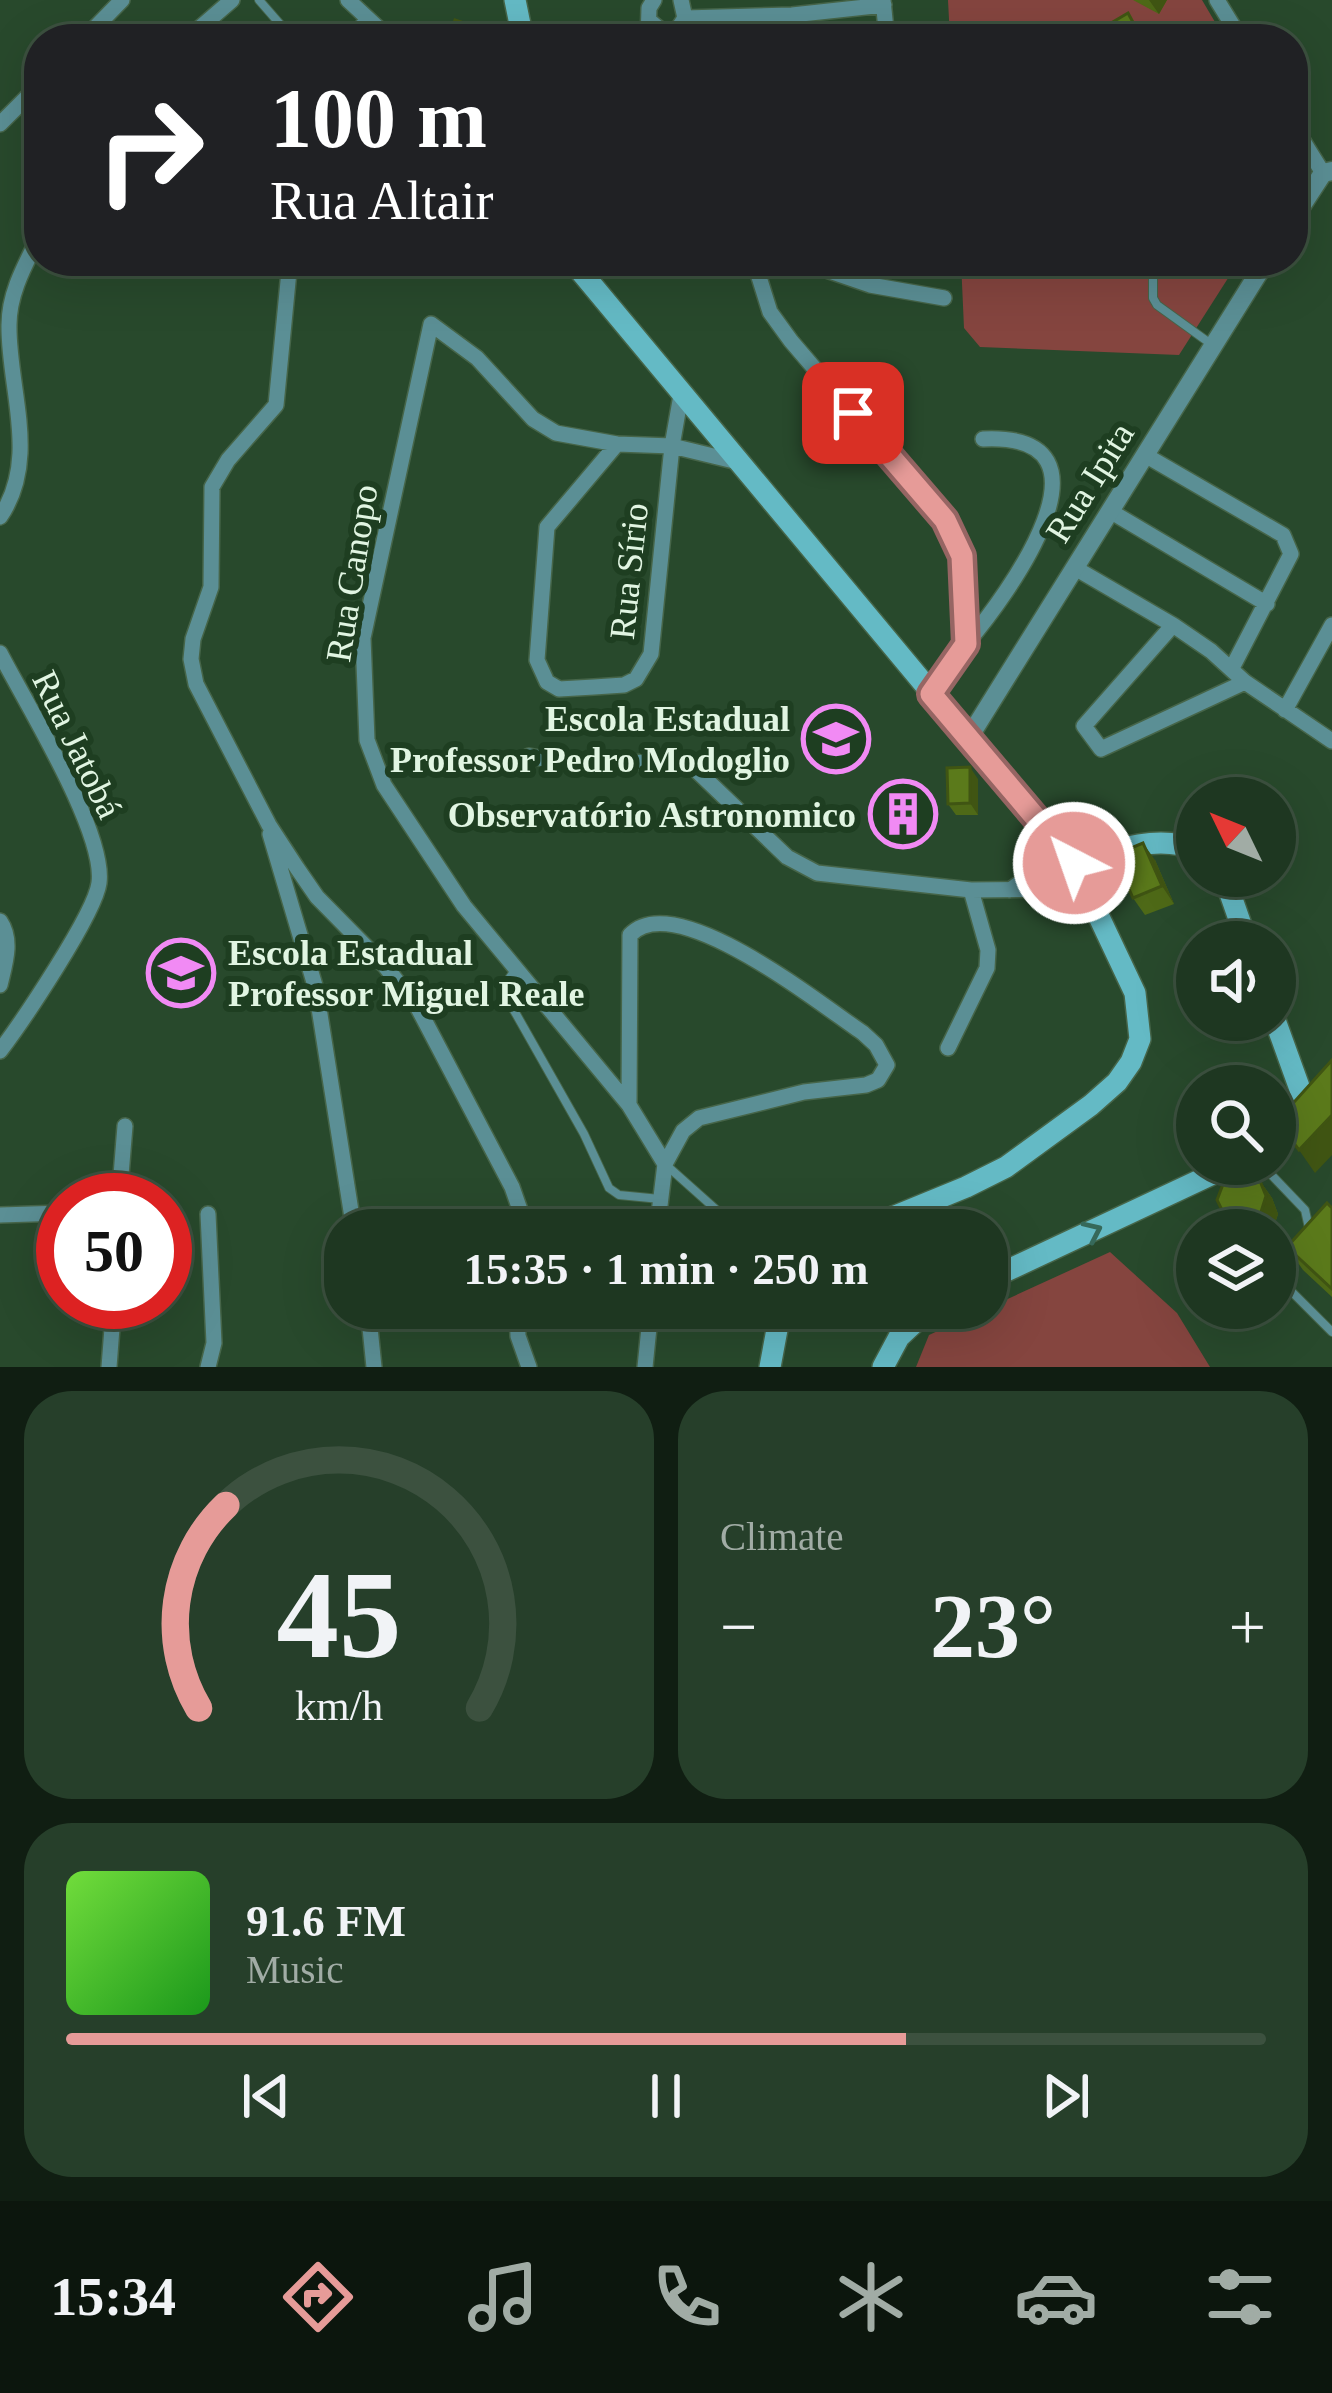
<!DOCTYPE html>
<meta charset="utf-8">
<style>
:root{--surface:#1e3721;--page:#263f2a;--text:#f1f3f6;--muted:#a1aca5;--line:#3c513f;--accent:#e69b98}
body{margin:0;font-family:Georgia,serif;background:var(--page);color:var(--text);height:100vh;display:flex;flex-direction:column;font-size:45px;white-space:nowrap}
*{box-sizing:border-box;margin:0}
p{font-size:39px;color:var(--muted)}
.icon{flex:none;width:66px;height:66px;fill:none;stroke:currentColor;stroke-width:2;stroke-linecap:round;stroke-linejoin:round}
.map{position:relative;height:1367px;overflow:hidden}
.side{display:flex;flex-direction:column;gap:24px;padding:24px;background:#101e12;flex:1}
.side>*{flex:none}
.banner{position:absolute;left:24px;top:24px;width:1284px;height:252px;border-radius:48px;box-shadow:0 12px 48px #0002,0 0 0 3px var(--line);background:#202124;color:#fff;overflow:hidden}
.needle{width:78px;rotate:313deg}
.controls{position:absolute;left:1176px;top:777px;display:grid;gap:24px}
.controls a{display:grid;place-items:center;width:120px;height:120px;border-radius:50%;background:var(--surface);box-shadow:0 12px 48px #0002,0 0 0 3px var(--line);font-size:60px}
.speed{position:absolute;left:36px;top:1173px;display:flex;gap:24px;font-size:60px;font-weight:700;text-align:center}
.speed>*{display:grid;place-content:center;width:156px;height:156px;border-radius:50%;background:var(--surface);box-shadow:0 12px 48px #0002,0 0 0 3px var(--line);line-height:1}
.speed .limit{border:18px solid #d22;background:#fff;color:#111}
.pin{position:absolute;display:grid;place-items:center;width:102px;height:102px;color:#fff;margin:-51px;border-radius:24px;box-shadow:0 6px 18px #0006}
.me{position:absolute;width:132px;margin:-66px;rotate:319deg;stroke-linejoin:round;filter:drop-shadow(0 0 9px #0008)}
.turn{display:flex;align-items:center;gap:42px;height:252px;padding:0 48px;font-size:54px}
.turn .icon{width:156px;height:156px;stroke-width:2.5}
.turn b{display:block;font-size:84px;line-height:102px}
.big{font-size:90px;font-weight:600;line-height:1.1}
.side .tile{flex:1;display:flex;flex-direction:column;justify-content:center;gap:18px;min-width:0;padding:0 42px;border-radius:48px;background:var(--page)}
.side .dial{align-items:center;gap:0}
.dial svg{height:312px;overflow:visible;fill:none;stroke:var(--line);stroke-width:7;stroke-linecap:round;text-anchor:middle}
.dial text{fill:var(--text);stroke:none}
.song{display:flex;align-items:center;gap:36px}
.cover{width:144px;height:144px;border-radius:18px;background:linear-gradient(135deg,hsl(100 70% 55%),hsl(120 70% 35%))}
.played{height:12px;border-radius:6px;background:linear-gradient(90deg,var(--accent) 70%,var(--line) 70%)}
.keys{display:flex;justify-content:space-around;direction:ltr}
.heat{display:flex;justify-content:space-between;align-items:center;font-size:66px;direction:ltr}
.side .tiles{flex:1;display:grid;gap:24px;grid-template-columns:1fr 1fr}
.tile:last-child{grid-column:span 2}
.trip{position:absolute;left:324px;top:1209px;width:684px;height:120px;border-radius:48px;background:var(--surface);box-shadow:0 12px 48px #0002,0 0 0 3px var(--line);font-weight:600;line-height:120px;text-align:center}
.tabs{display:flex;height:192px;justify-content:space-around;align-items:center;background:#0c160d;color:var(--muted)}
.tabs .icon{width:84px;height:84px}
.tabs .on{color:var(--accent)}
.tabs b{font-size:54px;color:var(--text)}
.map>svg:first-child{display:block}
</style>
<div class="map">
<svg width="1332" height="1367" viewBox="0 0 1332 1367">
<rect width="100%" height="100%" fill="#28492c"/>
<path fill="#85453f" d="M948,0H1202L1225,39H950Z
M961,261H1239L1179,355L980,347L964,328Z
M1110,1252L1177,1313L1210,1367H916L929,1335Z"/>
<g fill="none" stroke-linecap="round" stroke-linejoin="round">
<defs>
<path id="service" d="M259,0L293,39
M342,39L367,17
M1153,261V298L1157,305L1211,344
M515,970L506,983L507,998L584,1134L609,1188L619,1195L660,1199
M1186,1117L1197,1147
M665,1164L739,1230
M1261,1164L1305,1210L1309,1228
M1300,1253L1287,1271L1284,1284L1332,1332"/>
<path id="minor" d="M348,0L390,39
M883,0L887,39
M1217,0L1241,39
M685,18L792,15L884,5
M651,22L662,31L677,30L685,18L681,0
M84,39L122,0
M187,39L232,0
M648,39L649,8L654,0
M0,124L39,85
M1293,125L1323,173
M290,261L276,405L228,460L212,487L211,587L193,639L191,659L196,684L269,825L297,868L317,897L385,966L418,1008L512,1187L527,1230
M754,261L770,312L791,341L945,521C960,545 975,618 966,645C960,662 941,680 931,693
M800,261L870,285L944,298
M617,444L547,527L537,660L547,682L559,689L594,687L624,685L636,679L651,654L672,446L681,395
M1145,455L1283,535L1291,554L1232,668
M1110,511L1267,604
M0,517C40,459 8,388 9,325C9,293 25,265 39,237
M1075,568L1173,625L1211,651L1245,682L1332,741
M1173,625L1084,726L1101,749L1245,682
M966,644C1007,596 1128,432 983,439
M0,653C25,702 106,832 99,883C95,914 22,1022 0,1051
M1285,710L1332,625
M529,756L578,765L673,761L694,768L787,857L817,873L971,890L1088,889
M270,834L316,989L354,1230
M1010,890L1039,869L1055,843
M0,921C13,940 5,964 0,985
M948,1048L987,968L988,950L971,890
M629,1105L630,935C675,887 821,1005 863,1033L876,1045L887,1065L878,1080L866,1085L804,1092L699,1118L683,1131L665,1164L657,1230
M665,1164L629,1105L464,906L384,785L367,740L363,638L431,324L477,358L533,419L556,433L617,444L672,446L738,462
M119,1200L125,1126
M208,1214L214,1343L208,1367
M0,1215L63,1213
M368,1308L374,1367
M517,1308L518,1336L529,1367
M109,1367L114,1302
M645,1367L651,1308"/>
<path id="tertiary" d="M1293,219L1323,173L1332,171
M968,739L1266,261"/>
<path id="secondary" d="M515,0L523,39
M572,261L1074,864L1135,993L1140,1039L1131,1062L1117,1082L1091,1105L1006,1167L966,1187L861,1230
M1074,864C1112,851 1157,833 1197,850
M1224,876L1247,942
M1275,1020L1306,1106
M1275,1138L1332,1081
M987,1280L1234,1164
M770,1367L781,1308
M883,1367L899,1337L930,1308"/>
</defs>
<use href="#service" stroke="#466549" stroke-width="10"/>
<use href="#minor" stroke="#466549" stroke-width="18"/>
<use href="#tertiary" stroke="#466549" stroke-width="21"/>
<use href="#secondary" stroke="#466549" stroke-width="24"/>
<use href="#service" stroke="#5b8f95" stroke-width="8"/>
<use href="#minor" stroke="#5b8f95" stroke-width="15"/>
<use href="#tertiary" stroke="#5b8f95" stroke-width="18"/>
<use href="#secondary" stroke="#64bac5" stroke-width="21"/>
</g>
<path fill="#4e6917" d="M1133,0H1167L1159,14Z
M978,779V815H956L948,804Z
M897,792L912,816L900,822L885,800Z
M1155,860L1174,904L1145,915L1133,898Z
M1260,1181L1272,1198L1278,1214L1273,1229L1235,1230L1224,1214Z
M1332,1208V1297L1303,1270L1287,1247Z
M1275,1287L1280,1294L1274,1317L1259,1325L1243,1322L1233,1308H1275Z"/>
<path fill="#405513" d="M1149,0H1167L1159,14Z
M970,767L978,779V815L970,803Z
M1143,843L1155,860L1174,904L1162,886Z
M1332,1115V1155L1315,1173L1299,1150Z
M1260,1181L1272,1198L1278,1214L1273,1229L1261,1212Z
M1275,1287L1280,1294L1274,1317L1267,1308H1275Z"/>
<path fill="#5b7a1b" stroke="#405513" stroke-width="3" d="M1128,13L1142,39H1091L1089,36Z
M455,20L482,29L478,39H444L442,36L457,30L453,26Z
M970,767V803L948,804L947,768Z
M897,792L904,804L891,811L885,800Z
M1143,843L1162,886L1133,898L1114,855Z
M1332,1060V1115L1299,1150L1277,1121Z
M1239,1173L1260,1181L1266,1196L1261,1212L1247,1220L1224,1214L1217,1200L1225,1179Z
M1327,1203L1332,1208V1289L1287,1247Z"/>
<defs><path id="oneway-chevron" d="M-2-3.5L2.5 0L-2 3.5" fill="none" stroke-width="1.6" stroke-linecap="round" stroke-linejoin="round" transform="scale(3)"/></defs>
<use stroke="#36695a" href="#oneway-chevron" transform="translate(1093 1231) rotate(-25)"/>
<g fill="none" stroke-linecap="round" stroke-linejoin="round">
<defs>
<path id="route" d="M853,413L945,520L962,556L966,644L931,694L1074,863"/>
</defs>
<use href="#route" stroke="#966563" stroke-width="30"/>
<use href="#route" stroke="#e69b98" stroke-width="21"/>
</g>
<defs>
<symbol id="school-ring" viewBox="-11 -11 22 22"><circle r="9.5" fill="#1e3e21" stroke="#f18af4" stroke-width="1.5"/><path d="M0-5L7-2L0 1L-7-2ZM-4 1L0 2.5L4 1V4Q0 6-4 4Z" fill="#f18af4"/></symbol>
<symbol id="building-ring" viewBox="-11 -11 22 22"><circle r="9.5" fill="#1e3e21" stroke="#f18af4" stroke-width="1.5"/><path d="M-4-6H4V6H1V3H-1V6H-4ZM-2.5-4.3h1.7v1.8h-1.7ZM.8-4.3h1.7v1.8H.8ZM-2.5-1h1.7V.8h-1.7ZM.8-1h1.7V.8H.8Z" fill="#f18af4"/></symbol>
</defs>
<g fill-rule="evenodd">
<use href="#school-ring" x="798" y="701" width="76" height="76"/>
<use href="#building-ring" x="865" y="776" width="76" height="76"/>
<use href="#school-ring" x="143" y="935" width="76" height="76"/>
</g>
<g text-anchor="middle" stroke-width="12" stroke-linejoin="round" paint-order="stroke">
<g font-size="36" fill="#e1f5e2" stroke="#1e3e21">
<text transform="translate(1089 482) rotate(-58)" y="13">Rua Ipita</text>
<text transform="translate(628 571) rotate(-84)" y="13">Rua Sírio</text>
<text transform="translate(351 573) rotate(-81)" y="13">Rua Canopo</text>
<text transform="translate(78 744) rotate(64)" y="13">Rua Jatobá</text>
</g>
<g font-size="36" font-weight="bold" fill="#e1f5e2" stroke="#1e3e21" text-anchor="end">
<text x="790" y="731">Escola Estadual<tspan x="790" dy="41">Professor Pedro Modoglio</tspan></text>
<text x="856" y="827">Observatório Astronomico</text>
<text x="228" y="965" text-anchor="start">Escola Estadual<tspan x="228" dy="41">Professor Miguel Reale</tspan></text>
</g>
</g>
</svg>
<div class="controls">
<a><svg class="needle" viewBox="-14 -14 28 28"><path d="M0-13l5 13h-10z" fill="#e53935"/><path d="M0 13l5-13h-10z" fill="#a1aca5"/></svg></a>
<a><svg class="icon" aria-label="sound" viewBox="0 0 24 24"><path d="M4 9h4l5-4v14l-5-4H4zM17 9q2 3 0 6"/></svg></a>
<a><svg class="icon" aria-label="search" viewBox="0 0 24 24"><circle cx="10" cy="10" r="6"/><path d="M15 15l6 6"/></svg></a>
<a><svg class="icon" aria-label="layers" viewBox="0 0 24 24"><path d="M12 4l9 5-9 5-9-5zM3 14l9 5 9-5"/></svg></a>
</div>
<div class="speed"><div class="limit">50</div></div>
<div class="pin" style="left:853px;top:413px;background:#d93025"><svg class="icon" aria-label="arrive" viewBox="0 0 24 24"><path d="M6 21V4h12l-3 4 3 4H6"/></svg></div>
<svg class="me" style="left:1074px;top:863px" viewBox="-20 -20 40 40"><circle r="17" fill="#e69b98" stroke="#fff" stroke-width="3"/><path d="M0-11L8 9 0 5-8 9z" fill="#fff"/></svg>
<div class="trip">15:35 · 1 min · 250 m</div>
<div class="banner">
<div class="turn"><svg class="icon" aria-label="right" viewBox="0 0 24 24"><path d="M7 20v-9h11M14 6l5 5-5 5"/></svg><div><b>100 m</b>Rua Altair</div></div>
</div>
</div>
<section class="side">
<div class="tiles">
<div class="tile dial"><svg viewBox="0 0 100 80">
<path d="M14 69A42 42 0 1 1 86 69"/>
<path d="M14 69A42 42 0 0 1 21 17" stroke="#e69b98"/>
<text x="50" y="56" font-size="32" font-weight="700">45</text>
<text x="50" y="72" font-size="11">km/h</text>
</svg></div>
<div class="tile"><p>Climate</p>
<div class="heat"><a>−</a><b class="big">23°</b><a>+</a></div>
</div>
<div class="tile">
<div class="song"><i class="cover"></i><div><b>91.6 FM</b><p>Music</p></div></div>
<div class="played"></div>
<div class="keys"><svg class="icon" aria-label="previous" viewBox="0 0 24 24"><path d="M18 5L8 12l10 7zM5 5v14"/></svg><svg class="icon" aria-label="pause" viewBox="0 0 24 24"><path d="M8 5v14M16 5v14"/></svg><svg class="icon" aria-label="next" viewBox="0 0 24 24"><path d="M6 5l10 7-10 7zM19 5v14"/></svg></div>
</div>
</div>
</section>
<nav class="tabs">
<b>15:34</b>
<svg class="icon on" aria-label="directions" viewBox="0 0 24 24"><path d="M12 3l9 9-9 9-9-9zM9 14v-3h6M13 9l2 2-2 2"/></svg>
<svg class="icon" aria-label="music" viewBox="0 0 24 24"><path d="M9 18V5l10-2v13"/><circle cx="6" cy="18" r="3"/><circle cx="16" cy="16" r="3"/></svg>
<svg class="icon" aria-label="phone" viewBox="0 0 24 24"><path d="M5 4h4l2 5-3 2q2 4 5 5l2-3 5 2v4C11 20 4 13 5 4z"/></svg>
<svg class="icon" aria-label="climate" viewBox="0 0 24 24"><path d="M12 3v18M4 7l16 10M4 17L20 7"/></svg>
<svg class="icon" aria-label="car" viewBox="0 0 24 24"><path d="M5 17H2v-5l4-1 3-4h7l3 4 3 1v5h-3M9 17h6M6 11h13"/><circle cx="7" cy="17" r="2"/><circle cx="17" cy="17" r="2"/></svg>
<svg class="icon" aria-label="filters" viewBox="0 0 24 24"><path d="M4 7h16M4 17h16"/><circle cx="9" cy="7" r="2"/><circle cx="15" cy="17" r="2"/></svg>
</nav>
